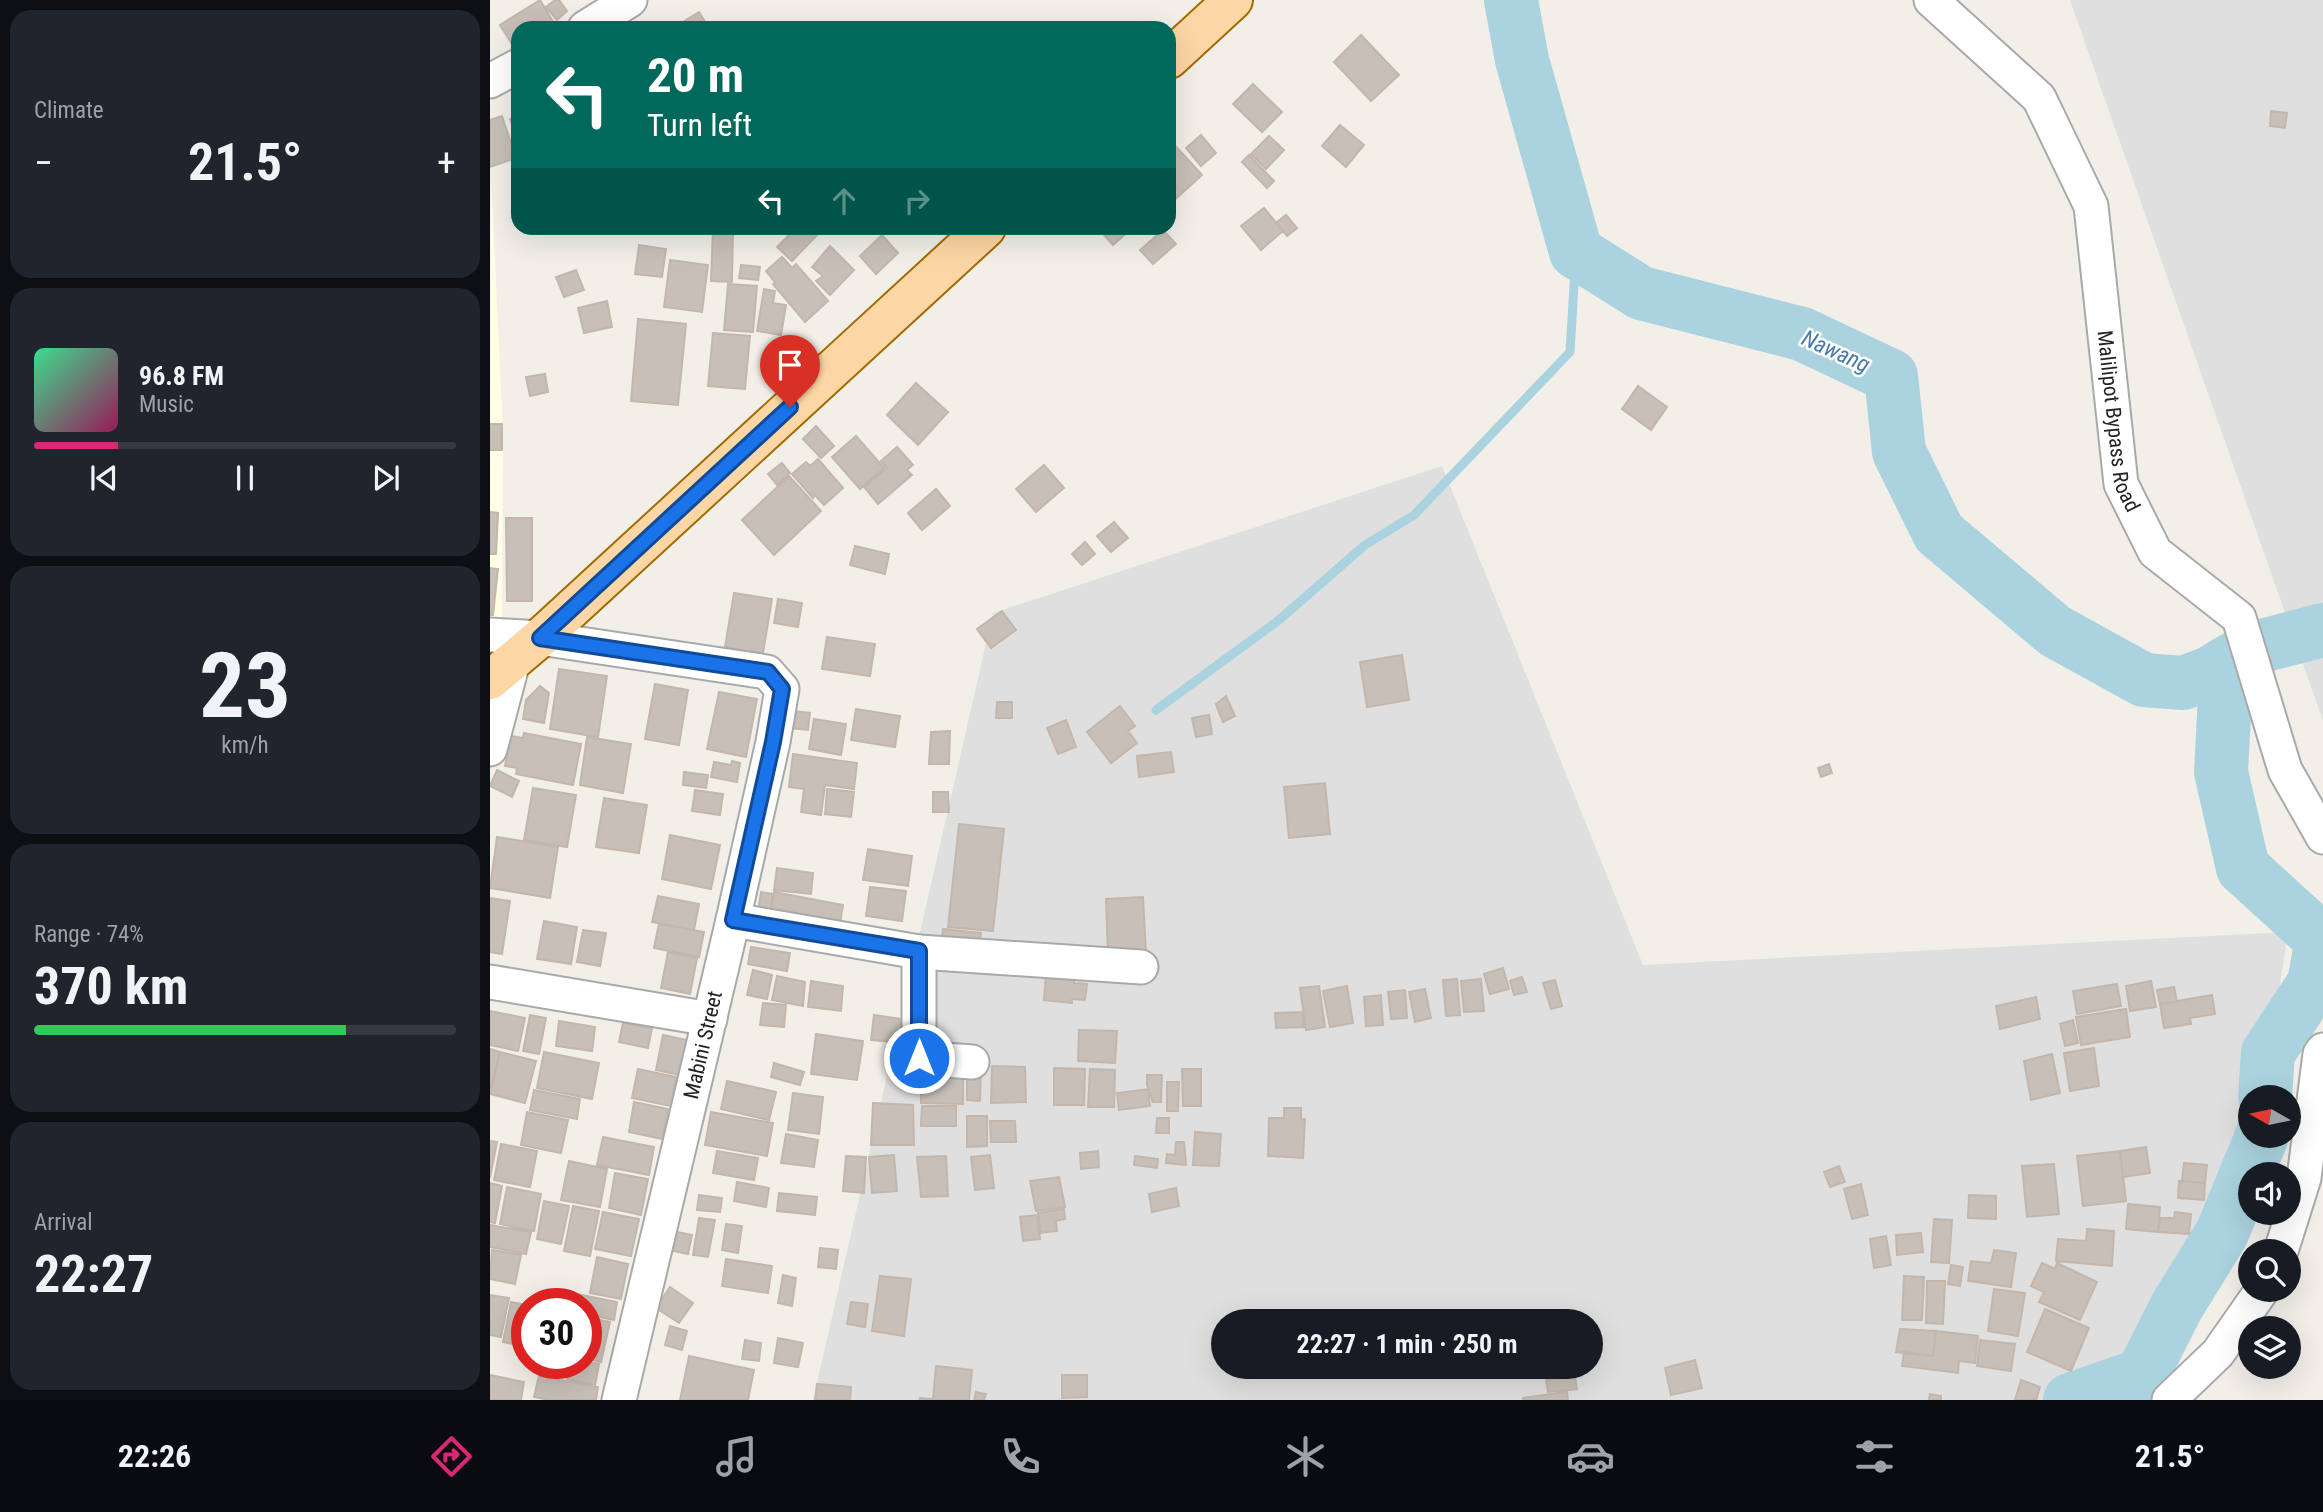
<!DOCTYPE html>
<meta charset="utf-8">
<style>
:root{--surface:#171b24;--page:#20242c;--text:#f1f3f6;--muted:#9ea1a6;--line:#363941;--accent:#db2777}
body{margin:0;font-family:"Roboto Condensed",sans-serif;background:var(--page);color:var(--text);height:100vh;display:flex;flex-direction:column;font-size:26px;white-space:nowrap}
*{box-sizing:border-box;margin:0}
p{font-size:23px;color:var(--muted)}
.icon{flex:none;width:38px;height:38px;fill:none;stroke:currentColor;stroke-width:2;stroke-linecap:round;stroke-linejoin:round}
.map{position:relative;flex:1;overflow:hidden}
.side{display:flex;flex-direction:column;gap:10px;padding:10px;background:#0d0f14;width:490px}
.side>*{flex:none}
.top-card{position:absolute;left:21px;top:21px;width:665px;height:214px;border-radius:21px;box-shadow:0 7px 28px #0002;background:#00695c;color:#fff;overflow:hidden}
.needle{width:46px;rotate:279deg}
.buttons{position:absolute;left:1748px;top:1085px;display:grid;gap:14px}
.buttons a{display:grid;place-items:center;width:63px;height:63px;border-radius:50%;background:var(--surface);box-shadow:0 7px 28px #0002;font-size:35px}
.speed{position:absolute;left:21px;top:1288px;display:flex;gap:14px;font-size:35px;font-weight:700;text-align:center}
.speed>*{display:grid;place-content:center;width:91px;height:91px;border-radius:50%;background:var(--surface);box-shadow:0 7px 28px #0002;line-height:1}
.speed .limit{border:10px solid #d22;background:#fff;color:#111}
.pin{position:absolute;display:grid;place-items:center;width:60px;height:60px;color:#fff;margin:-72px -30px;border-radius:50% 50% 50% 0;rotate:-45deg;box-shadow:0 0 7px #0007}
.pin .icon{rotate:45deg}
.me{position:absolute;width:77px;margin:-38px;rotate:0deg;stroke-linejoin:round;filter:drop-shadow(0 0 5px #0008)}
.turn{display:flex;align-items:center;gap:24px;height:147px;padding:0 21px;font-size:32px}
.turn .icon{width:91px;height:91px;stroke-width:2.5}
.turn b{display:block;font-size:49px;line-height:60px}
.lanes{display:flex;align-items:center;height:66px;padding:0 21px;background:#0003;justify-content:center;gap:35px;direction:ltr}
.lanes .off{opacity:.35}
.big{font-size:52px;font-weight:700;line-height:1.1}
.side .tile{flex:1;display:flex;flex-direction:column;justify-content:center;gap:10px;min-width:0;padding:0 24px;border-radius:21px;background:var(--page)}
.side .dial{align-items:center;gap:0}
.dial b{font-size:91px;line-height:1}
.song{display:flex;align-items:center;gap:21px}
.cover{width:84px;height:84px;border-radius:10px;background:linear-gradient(135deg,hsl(150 70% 55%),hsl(330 70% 35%))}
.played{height:7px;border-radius:4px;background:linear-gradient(90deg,var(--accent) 20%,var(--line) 20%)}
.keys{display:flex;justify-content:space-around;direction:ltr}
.heat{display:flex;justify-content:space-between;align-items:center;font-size:38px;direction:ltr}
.charge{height:10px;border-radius:5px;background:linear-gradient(90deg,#34c759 74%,var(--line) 0)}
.trip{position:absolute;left:721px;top:1309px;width:392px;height:70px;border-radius:35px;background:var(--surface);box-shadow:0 7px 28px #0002;font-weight:700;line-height:70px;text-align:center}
.tabs{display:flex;height:112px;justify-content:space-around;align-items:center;background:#090b0e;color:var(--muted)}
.tabs .icon{width:49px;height:49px}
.tabs .on{color:var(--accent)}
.tabs b{font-size:32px;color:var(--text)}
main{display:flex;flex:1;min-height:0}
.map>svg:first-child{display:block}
</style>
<main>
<section class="side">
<div class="tile"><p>Climate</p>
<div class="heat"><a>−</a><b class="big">21.5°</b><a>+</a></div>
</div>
<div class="tile">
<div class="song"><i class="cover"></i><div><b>96.8 FM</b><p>Music</p></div></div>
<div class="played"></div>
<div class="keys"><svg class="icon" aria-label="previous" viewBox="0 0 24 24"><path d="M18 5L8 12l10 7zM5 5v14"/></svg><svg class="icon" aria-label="pause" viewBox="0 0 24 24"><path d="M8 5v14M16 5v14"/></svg><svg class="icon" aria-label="next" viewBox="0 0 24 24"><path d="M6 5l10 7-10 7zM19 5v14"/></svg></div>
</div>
<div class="tile dial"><b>23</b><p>km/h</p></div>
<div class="tile"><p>Range · 74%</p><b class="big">370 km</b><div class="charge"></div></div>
<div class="tile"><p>Arrival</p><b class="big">22:27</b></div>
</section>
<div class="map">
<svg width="1833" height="1400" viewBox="0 0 1833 1400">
<rect width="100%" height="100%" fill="#f2efe9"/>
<path fill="#e0dfdf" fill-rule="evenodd" d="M1580,0H1833V721Z
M952,466L1153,965L1798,932L1773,1097H1760V1136H1767L1752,1236L1647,1400H323L503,613ZM733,1321H1101V1367H733Z"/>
<path fill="#ffffe5" d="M1,176L13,434L12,622L0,621Z"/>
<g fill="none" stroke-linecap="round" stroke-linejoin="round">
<path stroke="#aad3df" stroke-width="9" d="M666,710L789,620L875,545L924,515L1080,352L1086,252"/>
<path stroke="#aad3df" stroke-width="54" d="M1021,0L1032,60L1086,252L1151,293L1312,334L1401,376L1409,452L1449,533L1565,631L1654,680L1693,683L1720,673L1750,655
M1768,647L1833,630
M1720,673L1735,696L1731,772L1753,868L1832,940L1824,983L1778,1053L1775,1097
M1580,1400L1652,1375L1687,1306L1732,1233L1772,1136"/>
</g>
<path fill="#c7bfb8" stroke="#c4b6ab" stroke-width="2" d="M50,0L67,28H28V54L10,25Z
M65,0H69L77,11L67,20L56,7Z
M209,12L219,28H183Z
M871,35L909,75L881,101L844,62Z
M763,84L792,112L772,132L743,104Z
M1781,111L1797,113L1795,128L1780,126Z
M12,116L26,158L0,167V120Z
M28,116V136L27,137L20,119Z
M850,125L874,145L856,167L832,146Z
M711,135L726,153L711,166L696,148Z
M779,136L794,150L776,169L761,154Z
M679,139L712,175L681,203L679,201Z
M759,155L784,181L777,188L752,162Z
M774,208L793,231L771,250L751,226Z
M796,215L807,228L797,236L786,223Z
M223,228H243L242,282L221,281Z
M306,228H322L328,234L302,261L287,247Z
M608,228H642L623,245Z
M673,230L686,244L663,264L650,250Z
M392,235L408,253L386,274L370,256Z
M149,245L176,249L172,277L145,274Z
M340,246L364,270L340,295L326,281L333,276L322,267Z
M292,257L302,268L306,264L338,301L315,322L283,284L285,282L276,271Z
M180,260L218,265L212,312L174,307Z
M251,265L270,267L268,280L249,278Z
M86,270L94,290L74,297L66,277Z
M238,284L267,286L263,332L234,330Z
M274,289L285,291L283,303L296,305L291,335L267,331Z
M117,301L122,327L94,333L88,308Z
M148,319L196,324L188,405L141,401Z
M223,333L260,336L255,389L218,386Z
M55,374L58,392L40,396L36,377Z
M426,383L458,412L428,445L397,415Z
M1148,386L1177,407L1161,430L1132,409Z
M0,424H12V450H0Z
M326,426L344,446L331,458L313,439Z
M366,436L394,468L370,489L342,457Z
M407,447L423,465L417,470L422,475L388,504L374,487L397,468L391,461Z
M328,459L353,488L334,505L325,495L323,498L302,474L316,462L320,466Z
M292,463L300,473L287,485L278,474Z
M554,465L574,488L546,512L526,489Z
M299,476L331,511L284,555L252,520Z
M446,489L460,506L432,530L418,513Z
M0,512L8,513L6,554H0Z
M16,518H42V601H17Z
M624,522L638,538L621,552L607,536Z
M595,542L605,554L592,565L582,554Z
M365,546L399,554L395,574L360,565Z
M0,568L8,569L3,615H0Z
M244,593L282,599L273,653L235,647Z
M288,599L312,603L308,627L284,623Z
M512,611L526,630L501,648L487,629Z
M337,637L385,644L380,676L332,669Z
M912,655L919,700L877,707L870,662Z
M69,669L117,676L108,737L60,729Z
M165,684L198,690L189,745L155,739Z
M50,686L59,693L54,723L33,719L36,700Z
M229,692L267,699L256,757L217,749Z
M736,696L745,716L733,722L726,704Z
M507,702H522V718H506Z
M630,706L645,726L638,731L647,743L621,763L597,732Z
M366,709L410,716L405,747L361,740Z
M303,711L320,713L318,730L301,728Z
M719,715L722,734L706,737L702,718Z
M324,719L356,724L351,755L319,749Z
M576,720L586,747L568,754L557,728Z
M460,731L459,764H439L441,732Z
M34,733L91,744L83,785L26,774L27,768L15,766L21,736L33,738Z
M97,737L141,744L133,793L90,785Z
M681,752L684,772L649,777L647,756Z
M303,754L367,763L364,789L335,785L331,815L311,812L314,789L299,787Z
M242,761L250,763L247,782L221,777L224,762L241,765Z
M1339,764L1342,773L1331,777L1328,768Z
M7,770L29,781L22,797L0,786Z
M194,772L218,775L216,788L193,785Z
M835,783L840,834L799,838L794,787Z
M43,788L86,795L77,847L34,840Z
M337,789L364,792L361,817L335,814Z
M205,790L233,794L230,815L202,811Z
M443,792H458L459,812H443Z
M114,798L157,805L149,853L106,847Z
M469,824L514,829L503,931L458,927Z
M180,835L230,845L221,889L172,879Z
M7,837L68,847L60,898L0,888Z
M378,849L422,856L418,886L373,880Z
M287,868L323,873L321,894L284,890Z
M380,887L416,891L412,921L376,916Z
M271,892L283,894L279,919L267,917Z
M284,892L353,905L348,935L279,922Z
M168,896L209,904L204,930L162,922Z
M653,897L656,955L618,957L616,899Z
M0,898L20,901L12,954L0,952Z
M54,921L87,927L81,964L47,959Z
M169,924L214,932L209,957L164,948Z
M453,929L491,933L489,950L451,946Z
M93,930L116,933L110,966L87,962Z
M261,947L300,953L297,971L258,964Z
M178,952L207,958L200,994L171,988Z
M1013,968L1019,989L1000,994L994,974Z
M263,970L282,975L277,999L257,995Z
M556,973L584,976V983L597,984L595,1000L582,999V1003L554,1000Z
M287,976L315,982L313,1006L282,1000Z
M1032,977L1037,992L1024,995L1020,981Z
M967,979L970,1015L956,1016L953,980Z
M991,979L994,1011L974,1012L971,981Z
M1065,980L1072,1006L1061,1009L1053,983Z
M321,981L353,986L351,1011L318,1007Z
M1661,981L1666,1007L1640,1011L1636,986Z
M1627,984L1631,1006L1587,1014L1583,991Z
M829,986L835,1027L816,1030L810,988Z
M857,986L863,1023L840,1027L833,991Z
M1684,987L1687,1002L1670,1004L1667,990Z
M935,989L941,1018L925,1022L919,992Z
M915,990L917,1018L901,1019L898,992Z
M891,995L893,1025L876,1026L874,997Z
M1722,995L1725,1014L1700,1018L1701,1024L1674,1028L1670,1004Z
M1546,997L1550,1019L1510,1029L1506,1006Z
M273,1003L296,1005L294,1027L270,1025Z
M1636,1009L1640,1037L1591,1045L1586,1017Z
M0,1011L35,1018L28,1051L0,1045Z
M812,1012L814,1027L786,1028L785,1013Z
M40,1015L56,1018L49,1054L33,1051Z
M384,1015L418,1020L416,1043L381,1040Z
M1583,1020L1588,1043L1575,1046L1570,1024Z
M69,1021L105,1027L102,1051L66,1046Z
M133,1023L162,1028L158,1048L129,1042Z
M589,1030L627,1031L625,1063L588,1061Z
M326,1034L373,1041L367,1080L321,1074Z
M173,1035L197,1040L190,1075L166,1070Z
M1604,1048L1609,1086L1580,1091L1574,1053Z
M0,1049L10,1052L0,1093Z
M10,1052L46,1061L35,1103L0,1094Z
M54,1052L109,1063L102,1099L47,1088Z
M1562,1054L1570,1093L1541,1100L1534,1061Z
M284,1063L314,1072L310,1085L281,1077Z
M502,1066L535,1067L536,1102L501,1103Z
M431,1068L473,1069V1104L431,1103Z
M477,1068H491L490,1101L477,1100Z
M564,1068L595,1069L594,1105H564Z
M148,1069L186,1077L181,1106L142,1098Z
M600,1069L625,1070L624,1107H598Z
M692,1069H711V1106H693Z
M657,1075H672L671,1102H663L657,1085Z
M237,1081L286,1092L279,1120L231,1109Z
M677,1082H689L688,1111H677Z
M658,1089L660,1106L629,1110L627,1093Z
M44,1090L90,1099L87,1119L40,1110Z
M303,1093L333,1097L329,1134L298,1130Z
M144,1102L178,1109L172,1139L139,1132Z
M383,1103L423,1105L424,1145H381Z
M432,1106H466V1126H431Z
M794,1108H811V1119H815L813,1158L778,1156L779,1118H794Z
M37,1112L78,1120L71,1153L31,1145Z
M221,1112L283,1123L277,1156L215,1145Z
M477,1116H497V1146L477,1147Z
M667,1118H679V1133H666Z
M500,1121H525L526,1142H501Z
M705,1132L731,1134L729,1166L703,1165Z
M296,1134L328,1140L324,1167L291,1163Z
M113,1137L164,1147L159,1175L107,1165Z
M0,1141L7,1142L0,1178Z
M686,1142H694L696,1165L676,1163L677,1154L685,1155Z
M11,1144L47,1151L40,1187L4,1180Z
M1656,1147L1660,1173L1633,1177L1630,1151Z
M227,1151L268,1158L264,1180L223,1173Z
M608,1151L609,1167L591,1169L590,1153Z
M1630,1151L1636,1201L1593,1206L1587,1156Z
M404,1155L407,1191L382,1193L379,1157Z
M500,1155L504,1188L485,1190L481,1157Z
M356,1156L376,1157L374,1193L353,1191Z
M456,1156L458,1196L431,1197L427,1157Z
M645,1156L668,1159L667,1168L644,1165Z
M79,1161L117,1169L110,1207L71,1200Z
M1694,1163L1717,1165L1715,1183L1692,1181Z
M1564,1164L1569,1214L1537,1217L1532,1166Z
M1349,1166L1355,1182L1340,1187L1334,1172Z
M125,1173L158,1179L151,1215L119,1208Z
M569,1177L575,1207L546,1211L540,1181Z
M1689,1181L1715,1183L1714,1200L1688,1198Z
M247,1182L279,1188L276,1207L244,1201Z
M0,1183L12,1186L5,1223L0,1222Z
M1371,1184L1378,1215L1362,1219L1354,1189Z
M17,1187L51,1194L44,1231L10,1224Z
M686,1188L689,1206L662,1212L659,1194Z
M289,1193L327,1197L325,1215L287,1211Z
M209,1195L232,1198L230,1212L207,1210Z
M1479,1195L1506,1196V1219L1478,1218Z
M54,1201L79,1206L71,1244L47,1239Z
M1638,1204L1670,1207L1668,1232L1636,1229Z
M83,1206L109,1211L100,1256L74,1251Z
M574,1209L575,1219L566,1221L567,1231L551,1233L548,1213Z
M113,1212L149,1219L141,1256L105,1249Z
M1685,1212L1701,1214L1699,1234L1668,1232L1670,1218H1684Z
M547,1215L550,1239L533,1241L530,1217Z
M209,1218L225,1220L218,1257L203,1255Z
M1444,1219L1462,1220L1459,1263L1441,1262Z
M236,1224L252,1226L248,1253L232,1250Z
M0,1225L41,1232L36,1254L0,1247Z
M1597,1229L1624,1231L1622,1266L1566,1261L1568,1239L1596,1241Z
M182,1231L202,1235L198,1254L179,1250Z
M1431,1233L1433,1252L1407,1255L1406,1235Z
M1396,1236L1401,1265L1384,1268L1380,1239Z
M330,1248L348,1250L346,1269L328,1267Z
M2,1250L31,1255L25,1284L0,1279Z
M1504,1250L1526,1253L1521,1287L1478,1281L1481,1261L1501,1263Z
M107,1257L138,1264L131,1299L100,1293Z
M236,1259L282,1266L278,1293L232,1286Z
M1552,1263L1565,1269L1567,1263L1607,1282L1590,1320L1549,1302L1554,1292L1541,1286Z
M1461,1265L1473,1267L1470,1286L1458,1284Z
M293,1275L306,1278L302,1306L288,1303Z
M390,1276L421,1279L414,1336L382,1331Z
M1414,1276L1434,1277L1432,1320H1412Z
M1437,1281H1455L1453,1324L1436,1323Z
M180,1287L203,1303L189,1323L166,1308Z
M1504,1289L1535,1293L1528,1336L1498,1331Z
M72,1291L127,1302L124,1320L96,1314V1304H70Z
M0,1295L19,1298L11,1337L0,1335Z
M21,1302L37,1305V1347L13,1342Z
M361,1302L378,1304L375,1327L357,1324Z
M1555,1309L1599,1328L1581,1371L1537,1352Z
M96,1317L120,1322L111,1362L96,1359Z
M180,1326L197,1331L192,1350L175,1345Z
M1410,1329L1446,1331L1443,1356L1406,1352Z
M1446,1331L1488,1336L1485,1363L1469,1361L1468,1373L1412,1366L1414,1352L1443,1356Z
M288,1338L313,1343L308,1367L284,1363Z
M255,1340L271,1343L269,1361L252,1359Z
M1490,1340L1525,1344L1521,1371L1487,1366Z
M199,1356L264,1370L258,1400H190Z
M1205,1360L1212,1388L1181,1395L1175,1368Z
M96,1362L109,1364L105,1385L77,1379L80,1363Z
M446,1366L482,1370L479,1400H429L430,1398L443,1399Z
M0,1375L34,1382L31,1400H0Z
M572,1375H597V1397L572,1398Z
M49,1376L108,1387L106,1400H60L44,1397Z
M1085,1377L1087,1389L1058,1392L1056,1380Z
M1531,1380L1550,1387L1546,1400H1525Z
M327,1384L361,1387L360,1400H325Z
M486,1392L496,1394L494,1400H484Z
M1077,1392L1078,1400H1033V1398Z
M1440,1394L1451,1396V1400H1439Z"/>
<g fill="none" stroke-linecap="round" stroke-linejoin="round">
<defs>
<g id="minor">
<path id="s1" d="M1441,0L1549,98L1601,206L1631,484L1665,552L1749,618L1795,770L1833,837"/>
<path d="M95,28L140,0"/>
<path d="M0,81L28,66"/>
<path d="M0,635L50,638L277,672L292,689L283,742L243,920L129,1400"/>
<path d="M0,749L23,662"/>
<path d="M243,920L429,952L651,967"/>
<path d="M429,952V1058L482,1062"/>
<path d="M0,982L220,1019"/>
<path d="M1791,1251L1814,1178L1830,1054L1833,1050"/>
<path d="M1679,1400L1728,1353L1772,1290"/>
</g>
<path id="major" d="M679,59L743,0
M0,680L50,638L496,228"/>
</defs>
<use href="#minor" stroke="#a9a9a9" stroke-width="37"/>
<use href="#major" stroke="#a06b00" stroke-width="42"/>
<use href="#minor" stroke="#fff" stroke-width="33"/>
<use href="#major" stroke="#fcd6a4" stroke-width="38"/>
</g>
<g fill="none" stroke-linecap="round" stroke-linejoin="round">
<defs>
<path id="route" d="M300,407L50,638L278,672L292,689L283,742L243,920L429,951V1058"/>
</defs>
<use href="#route" stroke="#114b97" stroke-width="18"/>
<use href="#route" stroke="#1a73e8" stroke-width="12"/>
</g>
<g text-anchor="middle" stroke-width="5" stroke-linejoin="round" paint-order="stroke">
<g font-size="21" fill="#222" stroke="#fff">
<text dy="7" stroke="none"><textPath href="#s1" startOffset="483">Malilipot Bypass Road</textPath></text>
<text transform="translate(213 1045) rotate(-77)" y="7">Mabini Street</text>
</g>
<g font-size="23" font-style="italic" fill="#4a7aab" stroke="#fff">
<text transform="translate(1346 351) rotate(24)" y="8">Nawang</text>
</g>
</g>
</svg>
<div class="buttons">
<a><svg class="needle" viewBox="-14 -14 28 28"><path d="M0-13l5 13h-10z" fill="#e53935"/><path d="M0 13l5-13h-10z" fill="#9ea1a6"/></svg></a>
<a><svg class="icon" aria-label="sound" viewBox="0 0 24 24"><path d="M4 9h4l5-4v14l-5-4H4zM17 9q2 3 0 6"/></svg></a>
<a><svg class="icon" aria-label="search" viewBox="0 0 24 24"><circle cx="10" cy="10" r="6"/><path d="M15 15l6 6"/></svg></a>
<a><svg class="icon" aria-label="layers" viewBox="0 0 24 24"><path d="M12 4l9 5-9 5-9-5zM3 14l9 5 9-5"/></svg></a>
</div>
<div class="speed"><div class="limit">30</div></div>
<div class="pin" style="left:300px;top:407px;background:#d93025"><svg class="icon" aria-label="arrive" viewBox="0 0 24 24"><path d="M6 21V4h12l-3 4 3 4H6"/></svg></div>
<svg class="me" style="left:429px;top:1058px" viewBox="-20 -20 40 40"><circle r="17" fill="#1a73e8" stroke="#fff" stroke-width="3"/><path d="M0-11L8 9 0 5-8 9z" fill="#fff"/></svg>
<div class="trip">22:27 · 1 min · 250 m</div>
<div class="top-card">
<div class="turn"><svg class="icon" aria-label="left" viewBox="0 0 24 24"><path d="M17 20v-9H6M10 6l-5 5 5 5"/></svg><div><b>20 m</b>Turn left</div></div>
<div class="lanes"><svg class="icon" aria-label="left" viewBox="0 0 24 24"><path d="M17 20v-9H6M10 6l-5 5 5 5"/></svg><svg class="icon off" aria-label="ahead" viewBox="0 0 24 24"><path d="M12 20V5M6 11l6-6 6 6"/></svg><svg class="icon off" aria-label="right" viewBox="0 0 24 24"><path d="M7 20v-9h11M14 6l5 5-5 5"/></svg></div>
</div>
</div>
</main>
<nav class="tabs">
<b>22:26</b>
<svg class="icon on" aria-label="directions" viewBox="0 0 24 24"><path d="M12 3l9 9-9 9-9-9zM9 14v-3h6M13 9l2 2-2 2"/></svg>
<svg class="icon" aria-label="music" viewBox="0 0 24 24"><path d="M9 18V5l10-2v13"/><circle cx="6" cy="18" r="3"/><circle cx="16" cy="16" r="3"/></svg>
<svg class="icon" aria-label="phone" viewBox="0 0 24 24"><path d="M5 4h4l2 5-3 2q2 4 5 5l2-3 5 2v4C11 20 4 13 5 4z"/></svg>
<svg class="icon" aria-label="climate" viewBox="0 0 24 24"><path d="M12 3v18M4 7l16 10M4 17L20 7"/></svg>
<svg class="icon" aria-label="car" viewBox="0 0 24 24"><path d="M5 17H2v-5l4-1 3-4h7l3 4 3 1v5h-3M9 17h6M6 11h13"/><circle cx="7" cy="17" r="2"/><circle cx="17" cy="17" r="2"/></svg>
<svg class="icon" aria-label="filters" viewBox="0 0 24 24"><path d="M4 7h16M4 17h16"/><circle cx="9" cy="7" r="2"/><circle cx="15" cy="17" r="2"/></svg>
<b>21.5°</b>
</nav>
